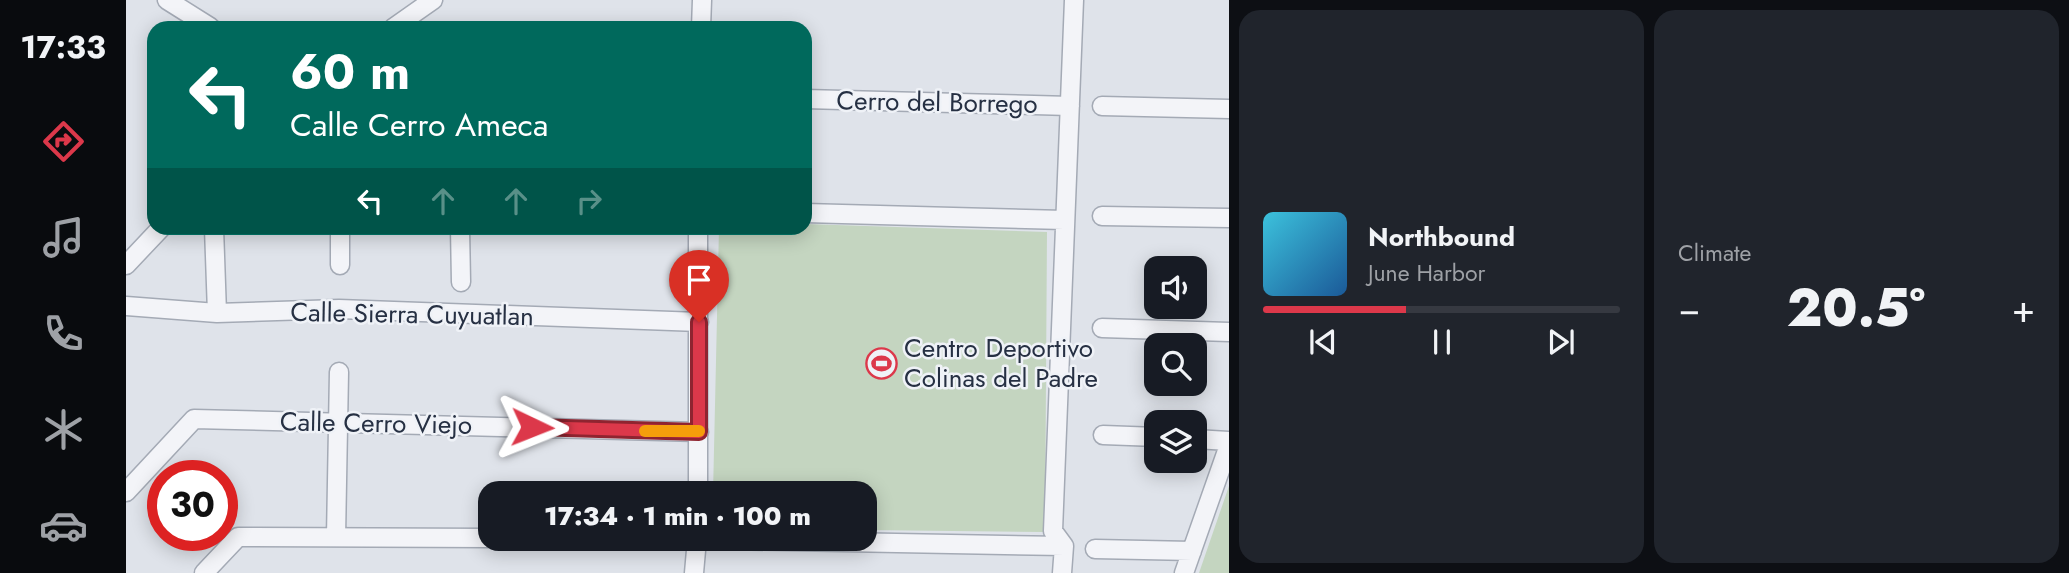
<!DOCTYPE html>
<meta charset="utf-8">
<style>
:root{--surface:#171b24;--page:#20242c;--text:#f1f3f6;--muted:#9ea1a6;--line:#363941;--accent:#dc384a}
body{margin:0;font-family:Jost,sans-serif;background:var(--page);color:var(--text);height:100vh;display:flex;flex-direction:column;font-size:26px;white-space:nowrap}
*{box-sizing:border-box;margin:0}
p{font-size:23px;color:var(--muted)}
.icon{flex:none;width:38px;height:38px;fill:none;stroke:currentColor;stroke-width:2;stroke-linecap:round;stroke-linejoin:round}
.map{position:relative;flex:1;overflow:hidden}
.drawer{display:flex;flex-direction:column;gap:10px;padding:10px;background:#0d0f14;width:840px}
.drawer>*{flex:none}
.top-card{position:absolute;left:21px;top:21px;width:665px;height:214px;border-radius:21px;box-shadow:0 4px 18px #0003;background:#00695c;color:#fff;overflow:hidden}
.buttons{position:absolute;left:1018px;top:256px;display:grid;gap:14px}
.buttons a{display:grid;place-items:center;width:63px;height:63px;border-radius:14px;background:var(--surface);box-shadow:0 4px 18px #0003;font-size:35px}
.speed{position:absolute;left:21px;top:460px;display:flex;gap:14px;font-size:35px;font-weight:700;text-align:center}
.speed>*{display:grid;place-content:center;width:91px;height:91px;border-radius:50%;background:var(--surface);box-shadow:0 4px 18px #0003;line-height:1}
.speed .limit{border:10px solid #d22;background:#fff;color:#111}
.pin{position:absolute;display:grid;place-items:center;width:60px;height:60px;color:#fff;margin:-72px -30px;border-radius:50% 50% 50% 0;rotate:-45deg;box-shadow:0 0 7px #0007}
.pin .icon{rotate:45deg}
.me{position:absolute;width:77px;margin:-38px;rotate:92deg;stroke-linejoin:round;filter:drop-shadow(0 0 5px #0008)}
.turn{display:flex;align-items:center;gap:24px;height:147px;padding:0 28px;font-size:32px}
.turn .icon{width:91px;height:91px;stroke-width:2.5}
.turn b{display:block;font-size:49px;line-height:60px}
.lanes{display:flex;align-items:center;height:66px;padding:0 28px;background:#0003;justify-content:center;gap:35px;direction:ltr}
.lanes .off{opacity:.35}
.big{font-size:52px;font-weight:800;line-height:1.1}
.drawer .widget{flex:1;display:flex;flex-direction:column;justify-content:center;gap:10px;min-width:0;padding:0 24px;border-radius:21px;background:var(--page)}
.song{display:flex;align-items:center;gap:21px}
.cover{width:84px;height:84px;border-radius:10px;background:linear-gradient(135deg,hsl(190 70% 55%),hsl(210 70% 35%))}
.played{height:7px;border-radius:4px;background:linear-gradient(90deg,var(--accent) 40%,var(--line) 40%)}
.keys{display:flex;justify-content:space-around;direction:ltr}
.heat{display:flex;justify-content:space-between;align-items:center;font-size:38px;direction:ltr}
.drawer .tiles{flex:1;display:grid;gap:10px;grid-template-columns:repeat(2,1fr)}
.trip{position:absolute;left:352px;top:481px;width:399px;height:70px;border-radius:21px;background:var(--surface);box-shadow:0 4px 18px #0003;font-weight:800;line-height:70px;text-align:center}
main{display:flex;flex:1;min-height:0}
.menu{display:flex;flex-direction:column;width:126px;justify-content:space-around;align-items:center;background:#090b0e;color:var(--muted)}
.menu .icon{width:49px;height:49px}
.menu .current{color:var(--accent)}
.menu b{font-size:32px;color:var(--text)}
.map>svg:first-child{display:block}
</style>
<main>
<nav class="menu">
<b>17:33</b>
<svg class="icon current" aria-label="directions" viewBox="0 0 24 24"><path d="M12 3l9 9-9 9-9-9zM9 14v-3h6M13 9l2 2-2 2"/></svg>
<svg class="icon" aria-label="music" viewBox="0 0 24 24"><path d="M9 18V5l10-2v13"/><circle cx="6" cy="18" r="3"/><circle cx="16" cy="16" r="3"/></svg>
<svg class="icon" aria-label="phone" viewBox="0 0 24 24"><path d="M5 4h4l2 5-3 2q2 4 5 5l2-3 5 2v4C11 20 4 13 5 4z"/></svg>
<svg class="icon" aria-label="climate" viewBox="0 0 24 24"><path d="M12 3v18M4 7l16 10M4 17L20 7"/></svg>
<svg class="icon" aria-label="car" viewBox="0 0 24 24"><path d="M5 17H2v-5l4-1 3-4h7l3 4 3 1v5h-3M9 17h6M6 11h13"/><circle cx="7" cy="17" r="2"/><circle cx="17" cy="17" r="2"/></svg>
</nav>
<div class="map">
<svg width="1103" height="573" viewBox="0 0 1103 573">
<rect width="100%" height="100%" fill="#dfe3ea"/>
<path fill="#c4d5c0" d="M679,224L921,232L919,532L739,530L738,494H587L593,228H679Z
M1103,486V573H1073Z"/>
<g fill="none" stroke-linecap="round" stroke-linejoin="round">
<defs>
<path id="minor" d="M41,0L84,27
M267,28L307,0
M575,28L576,0
M679,99L944,106
M976,106L1103,109
M679,213L938,220
M976,216L1103,218
M88,228L91,313
M334,228L335,282
M0,265L35,228
M214,265V228
M0,306L91,313L213,309L573,322
M976,328L1103,332
M977,435L1031,437
M1069,439L1103,441
M0,492L68,419L573,432
M572,494V228
M210,537L213,372
M545,539L938,546
M969,549L1066,551
M78,573L112,537L364,538
M568,573L571,539
M936,573L938,546L927,531L948,0
M1058,573L1103,445"/>
</defs>
<use href="#minor" stroke="#a4aab5" stroke-width="21"/>
<use href="#minor" stroke="#f3f4f8" stroke-width="18"/>
</g>
<g fill="none" stroke-linecap="round" stroke-linejoin="round">
<defs>
<path id="route" d="M406,427L573,432V322"/>
</defs>
<use href="#route" stroke="#8f2430" stroke-width="18"/>
<use href="#route" stroke="#dc384a" stroke-width="12"/>
<path stroke="#f59e0b" stroke-width="12" d="M519,431H573"/>
</g>
<defs>
<symbol id="stadium-ring" viewBox="-11 -11 22 22"><circle r="9.5" fill="#eff2f7" stroke="#dc384a" stroke-width="1.5"/><path d="M0-5a6.5 5 0 1 0 0 10a6.5 5 0 1 0 0-10ZM-3.5-1.8h7v3.6h-7Z" fill="#dc384a"/></symbol>
</defs>
<g fill-rule="evenodd">
<use href="#stadium-ring" x="738" y="346" width="35" height="35"/>
</g>
<g text-anchor="middle" stroke-width="5" stroke-linejoin="round" paint-order="stroke">
<g font-size="26" fill="#263043" stroke="#eff2f7">
<text transform="translate(811 102) rotate(1)" y="9">Cerro del Borrego</text>
<text transform="translate(286 314) rotate(1)" y="9">Calle Sierra Cuyuatlan</text>
<text transform="translate(250 423) rotate(1)" y="9">Calle Cerro Viejo</text>
</g>
<g font-size="26" fill="#263043" stroke="#eff2f7" text-anchor="start">
<text x="778" y="357">Centro Deportivo<tspan x="778" dy="30">Colinas del Padre</tspan></text>
</g>
</g>
</svg>
<div class="buttons">
<a><svg class="icon" aria-label="sound" viewBox="0 0 24 24"><path d="M4 9h4l5-4v14l-5-4H4zM17 9q2 3 0 6"/></svg></a>
<a><svg class="icon" aria-label="search" viewBox="0 0 24 24"><circle cx="10" cy="10" r="6"/><path d="M15 15l6 6"/></svg></a>
<a><svg class="icon" aria-label="layers" viewBox="0 0 24 24"><path d="M12 4l9 5-9 5-9-5zM3 14l9 5 9-5"/></svg></a>
</div>
<div class="speed"><div class="limit">30</div></div>
<div class="pin" style="left:573px;top:322px;background:#d93025"><svg class="icon" aria-label="arrive" viewBox="0 0 24 24"><path d="M6 21V4h12l-3 4 3 4H6"/></svg></div>
<svg class="me" style="left:406px;top:427px" viewBox="-20 -20 40 40"><path d="M0-17L14 15 0 8-14 15z" fill="#dc384a" stroke="#fff" stroke-width="4"/></svg>
<div class="trip">17:34 · 1 min · 100 m</div>
<div class="top-card">
<div class="turn"><svg class="icon" aria-label="left" viewBox="0 0 24 24"><path d="M17 20v-9H6M10 6l-5 5 5 5"/></svg><div><b>60 m</b>Calle Cerro Ameca</div></div>
<div class="lanes"><svg class="icon" aria-label="left" viewBox="0 0 24 24"><path d="M17 20v-9H6M10 6l-5 5 5 5"/></svg><svg class="icon off" aria-label="ahead" viewBox="0 0 24 24"><path d="M12 20V5M6 11l6-6 6 6"/></svg><svg class="icon off" aria-label="ahead" viewBox="0 0 24 24"><path d="M12 20V5M6 11l6-6 6 6"/></svg><svg class="icon off" aria-label="right" viewBox="0 0 24 24"><path d="M7 20v-9h11M14 6l5 5-5 5"/></svg></div>
</div>
</div>
<section class="drawer">
<div class="tiles">
<div class="widget">
<div class="song"><i class="cover"></i><div><b>Northbound</b><p>June Harbor</p></div></div>
<div class="played"></div>
<div class="keys"><svg class="icon" aria-label="previous" viewBox="0 0 24 24"><path d="M18 5L8 12l10 7zM5 5v14"/></svg><svg class="icon" aria-label="pause" viewBox="0 0 24 24"><path d="M8 5v14M16 5v14"/></svg><svg class="icon" aria-label="next" viewBox="0 0 24 24"><path d="M6 5l10 7-10 7zM19 5v14"/></svg></div>
</div>
<div class="widget"><p>Climate</p>
<div class="heat"><a>−</a><b class="big">20.5°</b><a>+</a></div>
</div>
</div>
</section>
</main>
